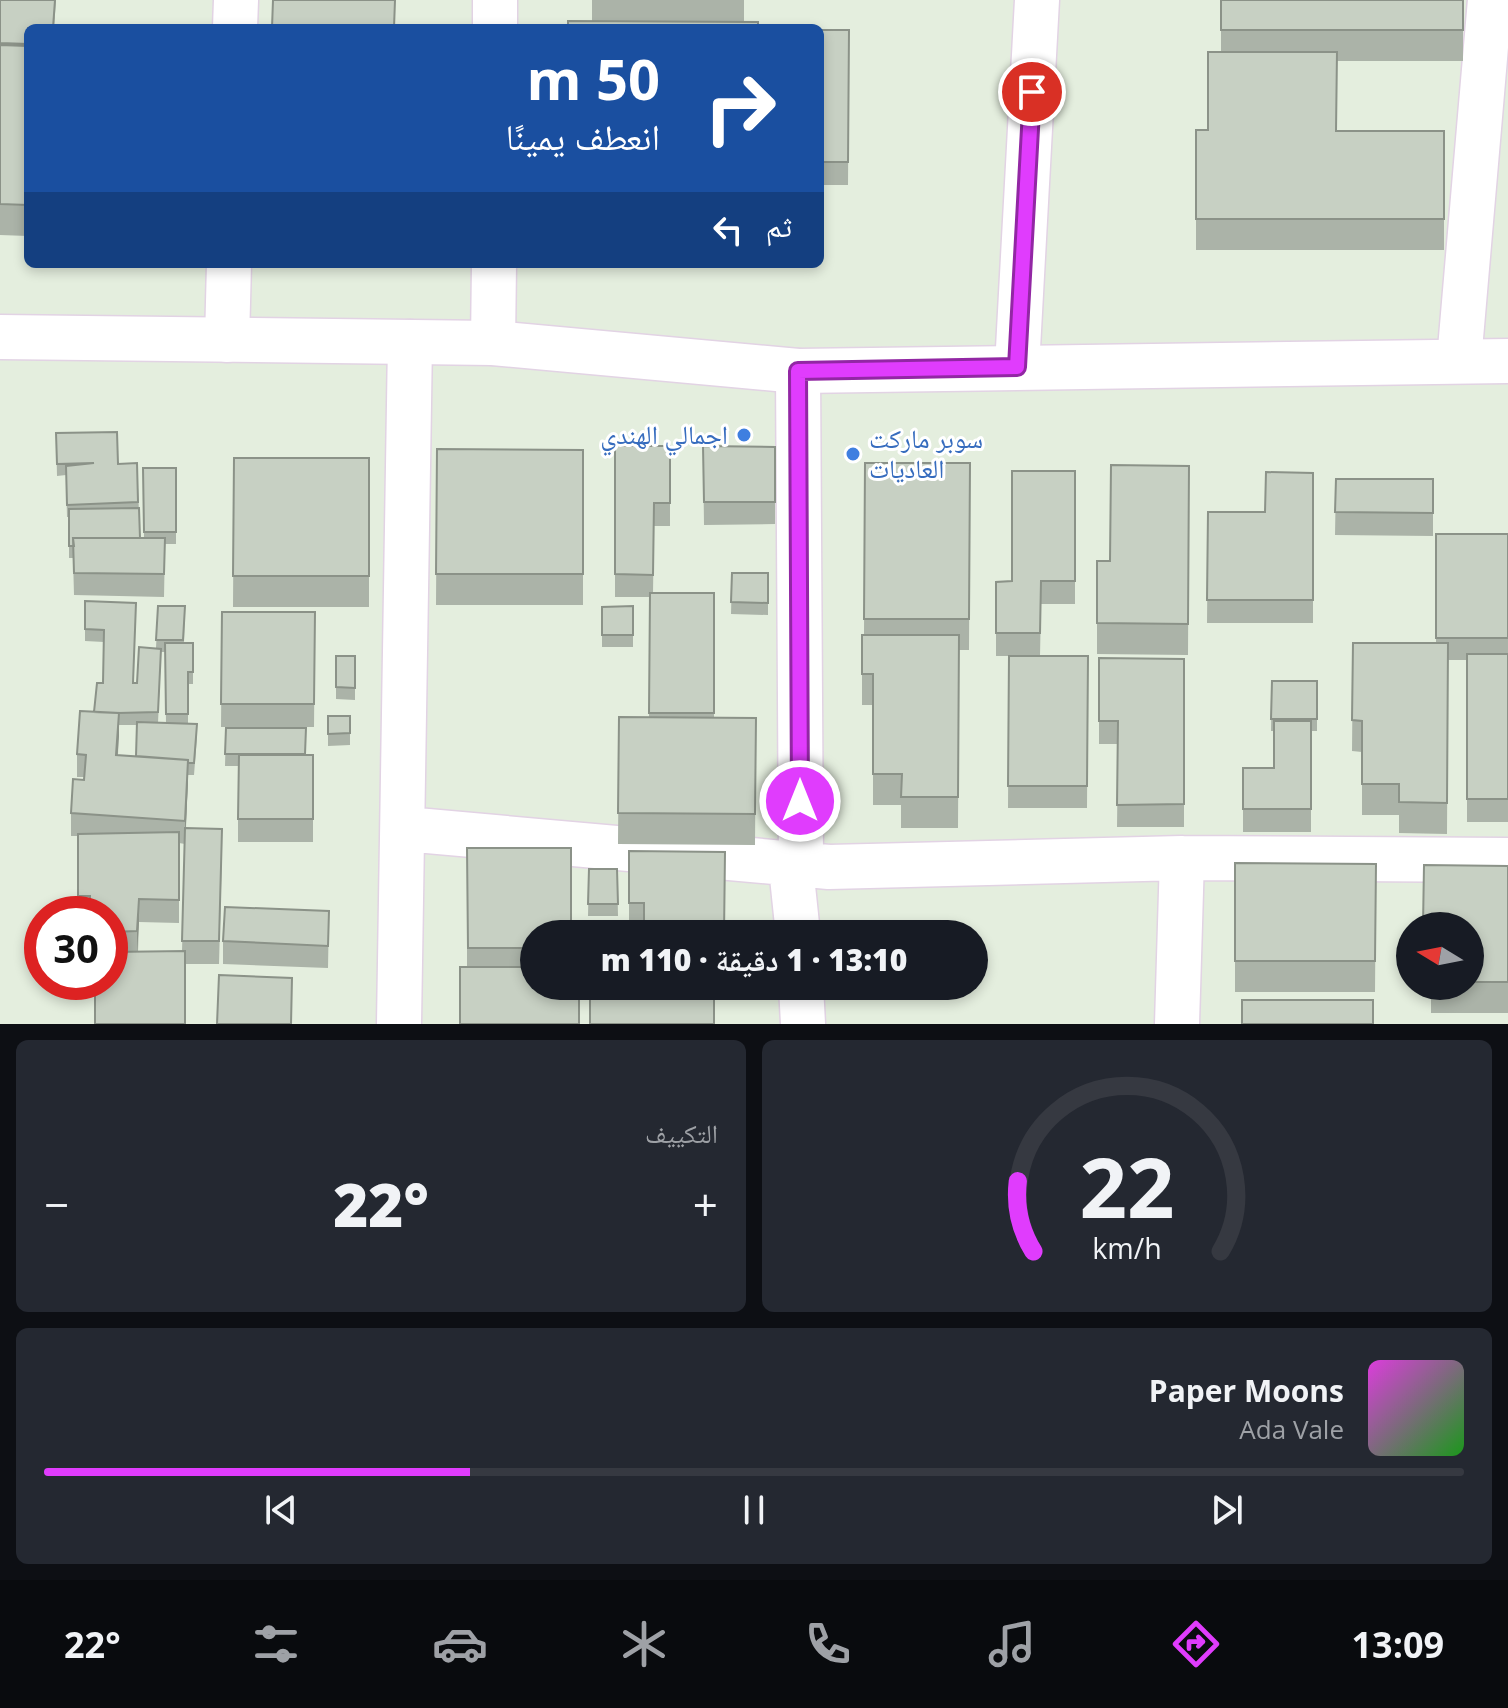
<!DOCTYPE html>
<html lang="ar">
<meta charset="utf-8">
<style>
:root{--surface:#171b24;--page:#242831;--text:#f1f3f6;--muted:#9ea1a6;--line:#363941;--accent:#e03cfd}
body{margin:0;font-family:"Open Sans","Noto Naskh Arabic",sans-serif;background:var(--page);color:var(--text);direction:rtl;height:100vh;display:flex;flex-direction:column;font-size:30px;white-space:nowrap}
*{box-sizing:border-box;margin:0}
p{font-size:26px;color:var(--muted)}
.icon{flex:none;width:44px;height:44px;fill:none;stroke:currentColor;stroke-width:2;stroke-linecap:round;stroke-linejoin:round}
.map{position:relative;height:1024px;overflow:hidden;direction:ltr}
.details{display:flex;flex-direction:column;gap:16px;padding:16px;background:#0d0f14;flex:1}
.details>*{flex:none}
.hud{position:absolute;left:24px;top:24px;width:800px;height:244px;border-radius:12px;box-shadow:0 4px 12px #0003;direction:rtl;background:#1a4fa0;color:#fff;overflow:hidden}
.needle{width:52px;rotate:280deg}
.buttons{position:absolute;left:1396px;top:912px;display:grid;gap:16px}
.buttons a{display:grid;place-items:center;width:88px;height:88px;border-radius:50%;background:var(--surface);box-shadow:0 4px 12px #0003;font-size:40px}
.speed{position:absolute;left:24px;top:896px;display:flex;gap:16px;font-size:40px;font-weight:700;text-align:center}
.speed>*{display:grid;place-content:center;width:104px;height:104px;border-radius:50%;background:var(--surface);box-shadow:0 4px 12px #0003;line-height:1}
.speed .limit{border:12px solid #d22;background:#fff;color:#111}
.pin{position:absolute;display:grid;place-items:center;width:68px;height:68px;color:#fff;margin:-34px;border:4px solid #fff;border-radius:50%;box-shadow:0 2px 8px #0007}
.me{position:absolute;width:88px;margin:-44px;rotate:0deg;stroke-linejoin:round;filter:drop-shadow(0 0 6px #0008)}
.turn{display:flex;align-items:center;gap:28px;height:168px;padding:0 32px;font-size:36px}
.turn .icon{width:104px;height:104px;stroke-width:2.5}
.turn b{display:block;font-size:56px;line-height:68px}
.then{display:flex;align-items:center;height:76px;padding:0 32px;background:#0003;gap:16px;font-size:30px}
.big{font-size:60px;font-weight:800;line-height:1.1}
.details .widget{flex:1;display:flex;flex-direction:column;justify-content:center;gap:12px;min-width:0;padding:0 28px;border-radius:12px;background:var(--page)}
.details .dial{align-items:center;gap:0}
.dial svg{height:208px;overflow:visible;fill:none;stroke:var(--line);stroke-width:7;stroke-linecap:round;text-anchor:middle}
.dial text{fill:var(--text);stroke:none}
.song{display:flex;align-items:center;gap:24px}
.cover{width:96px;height:96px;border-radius:12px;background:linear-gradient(135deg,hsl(300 70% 55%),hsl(120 70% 35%))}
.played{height:8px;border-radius:4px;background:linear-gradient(90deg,var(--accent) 30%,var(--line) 30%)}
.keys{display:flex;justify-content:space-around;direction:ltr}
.heat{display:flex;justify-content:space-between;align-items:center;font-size:44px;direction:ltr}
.details .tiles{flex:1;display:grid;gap:16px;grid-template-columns:1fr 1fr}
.widget:last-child{grid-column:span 2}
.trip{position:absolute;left:520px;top:920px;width:468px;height:80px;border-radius:40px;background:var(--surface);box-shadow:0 4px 12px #0003;font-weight:800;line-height:80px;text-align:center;direction:rtl}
.dock{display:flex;height:128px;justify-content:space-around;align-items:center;background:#090b0e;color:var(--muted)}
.dock .icon{width:56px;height:56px}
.dock .on{color:var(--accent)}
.dock b{font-size:36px;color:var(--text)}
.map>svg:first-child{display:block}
</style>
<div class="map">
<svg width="1508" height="1024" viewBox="0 0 1508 1024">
<rect width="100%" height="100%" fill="#e4eede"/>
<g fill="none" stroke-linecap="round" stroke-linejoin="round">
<defs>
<path id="street" d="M235,28L236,0
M495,28V0
M227,340L229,264
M493,343L494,264
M1459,361L1490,0
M1017,367L1037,0
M405,829L829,867L1182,858L1508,860
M798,934L792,877L801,862L798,371
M801,986L803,1024
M399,1024L410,342
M1177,1024L1182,858"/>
<path id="secondary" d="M0,337L493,343L798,371L1508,361"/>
</defs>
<use href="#street" stroke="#e2d3e4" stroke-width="47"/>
<use href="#secondary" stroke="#e2d3e4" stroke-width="47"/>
<use href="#street" stroke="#fff" stroke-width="44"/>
<use href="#secondary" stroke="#fff" stroke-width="44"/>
</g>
<path fill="#abb3a8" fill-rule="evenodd" d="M0,0H56L54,28H28V236L0,235Z
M592,0H744V22L592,21Z
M1221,0H1463V61H1337V131H1444V250H1196V130H1208L1221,52Z
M820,30H849L848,185H820Z
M56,433L118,464L137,463L140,538H144L143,468H176V544H165L164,597L74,595L73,558H69V517H67L66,475L57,476Z
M615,446H670V526H654L653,593H714V718H756L755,845L618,844L619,717H649L650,597H615Z
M703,446L775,447V524L704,525Z
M437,449L583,450V605H436Z
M234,458H369V607H233Z
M865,463H970L969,650H959L958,828H901V805H873V705H862V635H864Z
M1189,466L1188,655L1097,654V561H1110Z
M1075,471V604H1041L1040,656H1088L1087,808H1008L1009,656H996V582L1012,581Z
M1313,473V623H1207L1208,512H1265Z
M1336,479H1433V536L1335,535Z
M1436,534H1508V822H1467V660H1448L1447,834L1399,833V815H1362V752L1352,751L1353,643H1436Z
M732,573H768V615L731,614Z
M85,601L136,603L133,683H137L156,648L158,606H185L184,643H193V684H188V724L197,736L194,775H188L186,828L222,852L219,964H185L110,982V914H66L78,911V836H71V813L84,777H77V754L94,712L103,683L104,642L85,641ZM161,652H165L166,723H158ZM119,725H137L136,756L118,755ZM185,841L182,951L138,952L139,922L179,923V843L185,844Z
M633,606V647H602V607Z
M222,612H315L314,727H221Z
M336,656H355V700L336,699Z
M1099,658L1184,659V827H1117L1118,744H1099Z
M1272,681H1317V731H1311V832H1243V768H1274V731H1271Z
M328,716H350V745L328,746Z
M226,728L306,755H313V842H238V766H225Z
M467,848L534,934V986L467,967Z
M629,851L725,852L644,925L629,926Z
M1235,863L1376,864L1375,992H1235Z
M1508,866V1013H1431V986H1470V926Z
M589,869H617L618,916H588Z
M329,911L328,968L223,964V941Z"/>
<path fill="#8b9288" d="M119,713V736L116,777V755Z
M188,760V782L185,844V821Z
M139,899V922L137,953V931Z"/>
<path fill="#c7d0c3" stroke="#8b9288" stroke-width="2" d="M0,0H55L53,28H28V44L0,43Z
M273,0H395L394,28H272Z
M1221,0H1463V30H1221Z
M568,21L758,22V28H568Z
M820,30H849L848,162H820Z
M0,45L28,46V205L0,204Z
M1208,52H1337L1336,131H1444V219H1196V130H1208Z
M117,432L118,464L137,463L138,502L67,505L66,466L94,463L57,464L56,433Z
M615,446H670V503H654L653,575L615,574Z
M703,446L775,447V502H704Z
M437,449L583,450V574H436Z
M234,458H369V576H233Z
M865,463H970L969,619H864Z
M1111,465L1189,466L1188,624L1097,623V561H1110Z
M143,468H176V532H144Z
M1012,471H1075V581H1041L1040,633H996V582L1012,581Z
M1266,472L1313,473V600H1207L1208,512H1265Z
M1336,479H1433V513L1335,512Z
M139,508L140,538H73L74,546H69V509Z
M1436,534H1508V638H1436Z
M73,538H165L164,574L74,573Z
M732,573H768V603L731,602Z
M650,593H714V713H649Z
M85,601L136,603L133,683H137L139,647L161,649L158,712L118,713L94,712L97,683H103L104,630L85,629Z
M158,606H185L183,640H156Z
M633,606V635H602V607Z
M222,612H315L314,704H221Z
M862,635H959L958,797H901L902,774H873V674H862Z
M165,643H193V672H188V714H166Z
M1353,643H1448L1447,803L1399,802V784H1362V721L1352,720Z
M1467,654H1508V799H1467Z
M336,656H355V688L336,687Z
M1009,656H1088L1087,786H1008Z
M1099,658L1184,659V804L1117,805L1118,721H1099Z
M1272,681H1317V719H1271Z
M80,711L119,713L116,755L188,760L185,821L71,813L73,779L84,780L86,755L77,754Z
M328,716H350V733L328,734Z
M619,717L756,718L755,814L618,813Z
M1274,721H1311V809H1243V768H1274Z
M137,722L197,724L194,763H188V760L136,756Z
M226,728H306L305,754H225Z
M239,755H313V819H238Z
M185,828L222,829L219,941H182Z
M179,832V900L139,899L137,931L110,932V914H90V896H78V834Z
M467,848H571V934H534V948H468Z
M629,851L725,852L724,934H644V903H629Z
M1235,863L1376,864L1375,961H1235Z
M1424,865L1508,866V982H1470V926H1423Z
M589,869H617L618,904H588Z
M225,907L329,911L328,946L223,941Z
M67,909L87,912V914H66Z
M185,951V1024H95V982H110V952Z
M460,967H534V986H579V1024H460Z
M219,975L292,978L291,1024H217Z
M614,986H714V1024H590V992L613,993Z
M1242,1000H1373V1024H1242Z"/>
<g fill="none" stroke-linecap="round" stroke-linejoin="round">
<defs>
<path id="route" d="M800,801L798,371L1017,367L1032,92"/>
</defs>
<use href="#route" stroke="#9227a4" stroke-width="20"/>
<use href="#route" stroke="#e03cfd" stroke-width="14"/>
</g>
<g fill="#3f7fe0" stroke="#fff" stroke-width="3">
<circle cx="744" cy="435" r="8"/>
<circle cx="853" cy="454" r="8"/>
</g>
<g text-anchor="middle" stroke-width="6" stroke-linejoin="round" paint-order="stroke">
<g font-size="26" fill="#366cbe" stroke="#fff" text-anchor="end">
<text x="728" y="444">اجمالي الهندي</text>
<text x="869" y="448" text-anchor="start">سوبر ماركت<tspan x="869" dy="30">العاديات</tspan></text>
</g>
</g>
</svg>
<div class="buttons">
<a><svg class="needle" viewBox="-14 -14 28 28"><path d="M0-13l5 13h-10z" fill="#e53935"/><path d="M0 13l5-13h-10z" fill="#9ea1a6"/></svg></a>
</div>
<div class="speed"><div class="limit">30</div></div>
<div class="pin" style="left:1032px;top:92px;background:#d93025"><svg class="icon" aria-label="arrive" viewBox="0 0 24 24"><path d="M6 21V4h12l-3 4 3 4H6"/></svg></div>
<svg class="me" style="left:800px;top:801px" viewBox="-20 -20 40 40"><circle r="17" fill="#e03cfd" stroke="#fff" stroke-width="3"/><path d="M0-11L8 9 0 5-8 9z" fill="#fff"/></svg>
<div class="trip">13:10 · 1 دقيقة · 110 m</div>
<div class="hud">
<div class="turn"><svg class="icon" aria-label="right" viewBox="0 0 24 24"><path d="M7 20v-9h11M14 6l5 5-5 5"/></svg><div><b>50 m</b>انعطف يمينًا</div></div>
<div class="then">ثم<svg class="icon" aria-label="left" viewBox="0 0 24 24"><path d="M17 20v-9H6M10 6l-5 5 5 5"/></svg></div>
</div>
</div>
<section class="details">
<div class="tiles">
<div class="widget dial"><svg viewBox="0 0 100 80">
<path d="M14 69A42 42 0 1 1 86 69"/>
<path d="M14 69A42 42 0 0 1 8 42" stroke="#e03cfd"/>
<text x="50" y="56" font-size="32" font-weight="700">22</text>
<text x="50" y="72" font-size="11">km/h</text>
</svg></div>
<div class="widget"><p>التكييف</p>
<div class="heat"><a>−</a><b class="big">22°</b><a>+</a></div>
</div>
<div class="widget">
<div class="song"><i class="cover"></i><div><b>Paper Moons</b><p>Ada Vale</p></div></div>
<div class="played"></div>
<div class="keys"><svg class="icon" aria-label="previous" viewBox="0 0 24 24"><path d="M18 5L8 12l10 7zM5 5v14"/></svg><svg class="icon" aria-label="pause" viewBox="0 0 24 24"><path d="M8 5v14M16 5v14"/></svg><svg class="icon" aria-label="next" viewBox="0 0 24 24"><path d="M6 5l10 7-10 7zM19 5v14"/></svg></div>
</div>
</div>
</section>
<nav class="dock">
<b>13:09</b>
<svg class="icon on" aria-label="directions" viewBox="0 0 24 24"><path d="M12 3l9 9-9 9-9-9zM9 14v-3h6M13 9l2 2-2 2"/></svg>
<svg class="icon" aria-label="music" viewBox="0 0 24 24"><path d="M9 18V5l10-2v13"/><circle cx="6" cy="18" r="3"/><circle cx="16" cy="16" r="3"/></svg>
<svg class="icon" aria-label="phone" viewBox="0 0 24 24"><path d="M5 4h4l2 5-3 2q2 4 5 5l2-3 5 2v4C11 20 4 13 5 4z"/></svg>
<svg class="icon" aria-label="climate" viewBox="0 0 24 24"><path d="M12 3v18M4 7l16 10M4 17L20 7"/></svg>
<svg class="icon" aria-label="car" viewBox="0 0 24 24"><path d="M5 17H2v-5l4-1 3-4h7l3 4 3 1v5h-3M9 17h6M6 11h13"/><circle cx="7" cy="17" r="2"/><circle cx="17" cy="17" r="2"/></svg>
<svg class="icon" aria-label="filters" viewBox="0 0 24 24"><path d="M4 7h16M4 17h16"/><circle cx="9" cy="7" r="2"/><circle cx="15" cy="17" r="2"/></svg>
<b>22°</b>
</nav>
